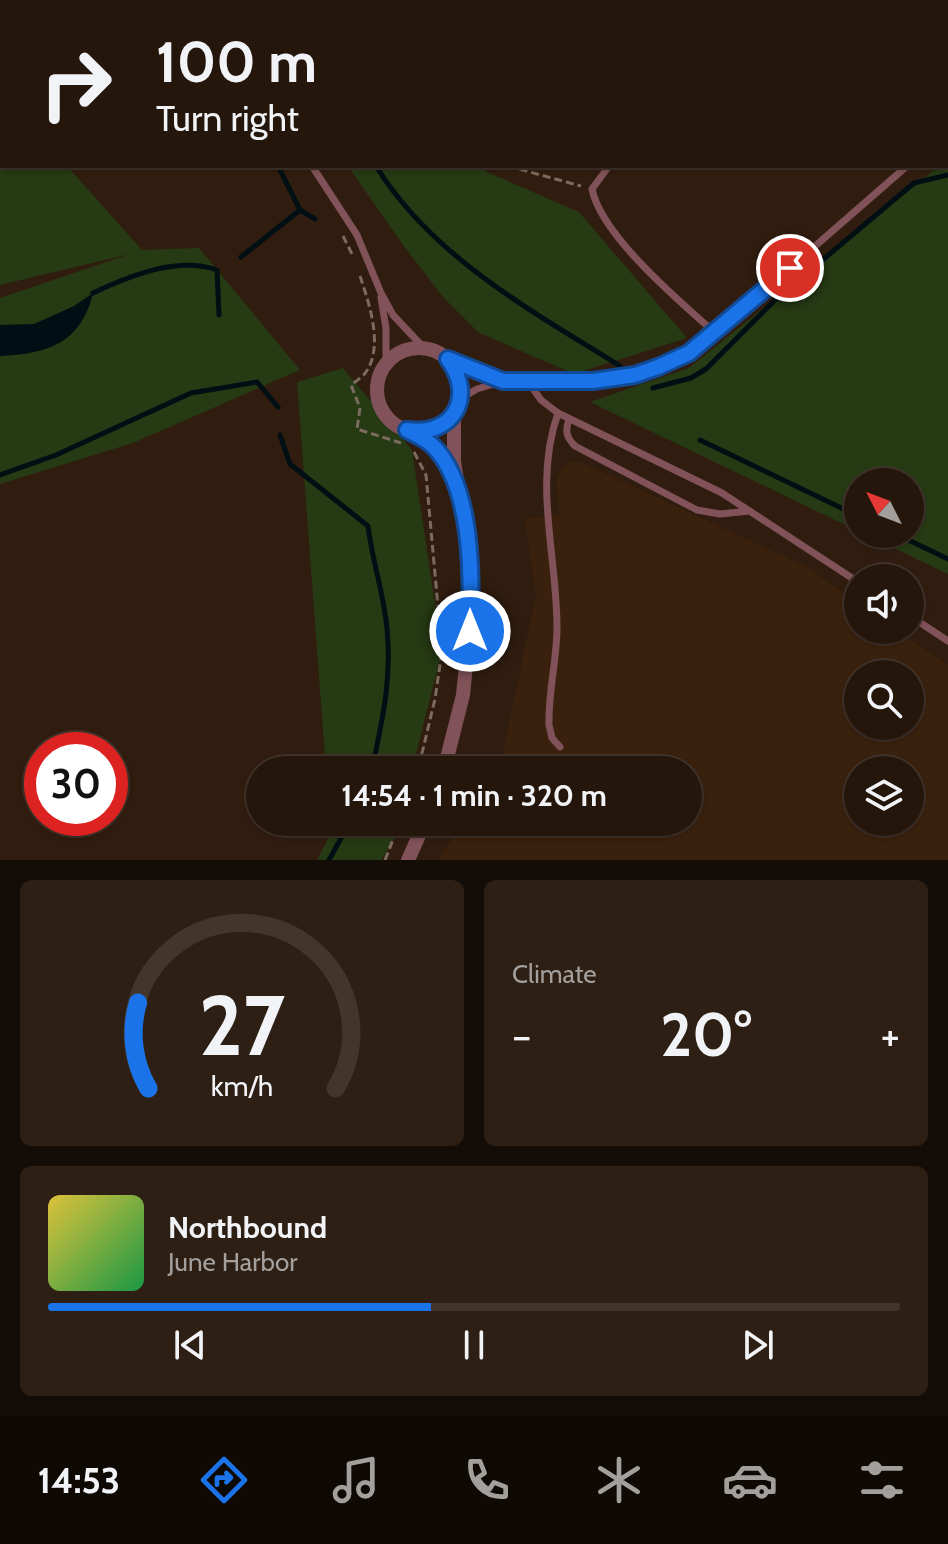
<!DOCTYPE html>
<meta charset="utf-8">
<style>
:root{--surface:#25160b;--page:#2d1f14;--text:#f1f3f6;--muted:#a39f9d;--line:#42352c;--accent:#1a73e8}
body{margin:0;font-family:Cabin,sans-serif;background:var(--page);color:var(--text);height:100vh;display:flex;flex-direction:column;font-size:30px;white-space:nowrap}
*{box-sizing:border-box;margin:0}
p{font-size:26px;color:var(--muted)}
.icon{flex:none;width:44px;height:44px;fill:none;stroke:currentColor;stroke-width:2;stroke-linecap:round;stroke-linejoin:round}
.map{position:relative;height:860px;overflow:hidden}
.sheet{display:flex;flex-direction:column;gap:20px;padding:20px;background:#140c06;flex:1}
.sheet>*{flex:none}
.top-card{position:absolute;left:0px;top:0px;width:948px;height:168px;box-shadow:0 2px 6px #0004,0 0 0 2px var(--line);background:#25160b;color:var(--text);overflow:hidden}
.needle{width:52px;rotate:312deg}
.buttons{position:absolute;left:844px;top:468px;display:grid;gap:16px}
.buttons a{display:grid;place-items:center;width:80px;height:80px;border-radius:50%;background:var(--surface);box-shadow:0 2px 6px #0004,0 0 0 2px var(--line);font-size:40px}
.speed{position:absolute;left:24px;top:732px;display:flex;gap:16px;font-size:40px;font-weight:700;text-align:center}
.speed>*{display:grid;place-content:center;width:104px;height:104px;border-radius:50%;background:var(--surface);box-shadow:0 2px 6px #0004,0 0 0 2px var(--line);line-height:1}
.speed .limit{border:12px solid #d22;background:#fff;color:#111}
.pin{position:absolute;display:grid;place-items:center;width:68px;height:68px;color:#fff;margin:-34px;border:4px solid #fff;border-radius:50%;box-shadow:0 2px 8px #0007}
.me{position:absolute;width:88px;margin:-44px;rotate:0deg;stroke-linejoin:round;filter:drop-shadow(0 0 6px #0008)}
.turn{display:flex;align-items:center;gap:28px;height:168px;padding:0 24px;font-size:36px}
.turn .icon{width:104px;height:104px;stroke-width:2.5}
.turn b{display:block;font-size:56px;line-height:68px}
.big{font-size:60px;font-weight:700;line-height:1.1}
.sheet .widget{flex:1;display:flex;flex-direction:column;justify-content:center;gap:12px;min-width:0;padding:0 28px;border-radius:12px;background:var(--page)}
.sheet .dial{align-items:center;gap:0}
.dial svg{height:208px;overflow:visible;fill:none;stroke:var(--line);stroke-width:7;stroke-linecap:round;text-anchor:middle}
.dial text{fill:var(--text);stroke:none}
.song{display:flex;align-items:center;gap:24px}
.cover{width:96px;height:96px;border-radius:12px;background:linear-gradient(135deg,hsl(50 70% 55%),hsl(140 70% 35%))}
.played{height:8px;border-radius:4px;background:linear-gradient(90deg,var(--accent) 45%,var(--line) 45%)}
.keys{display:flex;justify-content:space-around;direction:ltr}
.heat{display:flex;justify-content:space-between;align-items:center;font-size:44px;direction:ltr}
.sheet .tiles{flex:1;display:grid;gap:20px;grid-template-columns:1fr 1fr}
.widget:last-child{grid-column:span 2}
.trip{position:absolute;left:246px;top:756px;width:456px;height:80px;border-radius:40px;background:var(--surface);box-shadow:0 2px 6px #0004,0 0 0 2px var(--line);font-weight:700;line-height:80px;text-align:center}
.tabs{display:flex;height:128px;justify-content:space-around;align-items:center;background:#0f0904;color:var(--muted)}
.tabs .icon{width:56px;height:56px}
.tabs .selected{color:var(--accent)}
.tabs b{font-size:36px;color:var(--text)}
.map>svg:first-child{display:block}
</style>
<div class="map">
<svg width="948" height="860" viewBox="0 0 948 860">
<rect width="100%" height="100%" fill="#311d0f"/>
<path fill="#3a210e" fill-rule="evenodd" d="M571,461L582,463L807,567L858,603V630H897L948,665V860H438L463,822H688V770H497L501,763L536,596L525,518L559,516L557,478L562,469ZM858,674H910V726H858ZM858,770H910V822H858Z"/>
<path fill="#263a14" d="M0,98L2,166H67L142,250L199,248L300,370L133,443L0,484V298L130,254L0,285Z
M948,165V574L865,534H910V482H858V531L590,402L689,368L939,166Z
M348,166H481L487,172L579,212L687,338L574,374L478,332L443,297L403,245Z
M343,368L412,450L442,651L412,770H326L297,382Z
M330,822H399L395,838L381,860H317L331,833Z"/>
<path fill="#000f14" d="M93,293C81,343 48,354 0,356V325L34,324L74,306Z"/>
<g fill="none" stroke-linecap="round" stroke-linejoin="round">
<path stroke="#000f14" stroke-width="5" d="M171,0L172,2
M258,0L260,2
M0,45L2,46
M376,166C432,257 532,311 620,366
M300,210L315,219
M241,257L300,210L278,166
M93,293C129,276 178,256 217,270L219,315
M653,388L691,378L706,369L775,300L914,183L948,175
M280,435L290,464L368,526C372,560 384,594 387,629C392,681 382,720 372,770
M700,440L858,516
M0,475L56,455L191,393L257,382L278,407
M896,534L948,559
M329,860L350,822"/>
<path stroke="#7c6b5f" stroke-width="3" stroke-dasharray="8 4" stroke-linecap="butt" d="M339,0L342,2
M648,0L650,2
M508,166L581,186
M343,236L352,254
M360,276C369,303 384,346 366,372C363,377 356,381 351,385L360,408L357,429L401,443
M414,452L426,475L442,651L435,699L418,770
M385,860L400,822"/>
<path stroke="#815259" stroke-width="7" d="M204,0L205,2
M880,2L887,0
M946,145L948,144
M312,166L357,235L381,293L393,315L424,348
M609,166L592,189C601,235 679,301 714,332
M381,298L386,328V364
M448,359L501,381
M529,383L541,400L558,413L722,493L858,582
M460,399L477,389L503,381L604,380L635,375L679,359L767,288L907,166
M558,413C533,484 557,555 557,627C557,660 548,692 549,725L552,738L560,747
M569,419C565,431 566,437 575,446L697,510L720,514L750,511
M910,616L948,641"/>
<path stroke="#815259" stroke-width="14" d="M377 390a42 42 0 1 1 84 0a42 42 0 1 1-84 0Z
M411,432L432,445L453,477
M444,770L463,695L471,615L467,542L454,461V413
M408,860L425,822"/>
</g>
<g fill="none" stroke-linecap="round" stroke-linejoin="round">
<defs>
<path id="route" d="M470,631C472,578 473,486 433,446C426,439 416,435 407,430C453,437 476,397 448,359L503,381H593L635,375L658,367L689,353L790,268"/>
</defs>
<use href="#route" stroke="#114b97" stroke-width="20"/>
<use href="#route" stroke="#1a73e8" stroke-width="14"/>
</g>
</svg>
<div class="buttons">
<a><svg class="needle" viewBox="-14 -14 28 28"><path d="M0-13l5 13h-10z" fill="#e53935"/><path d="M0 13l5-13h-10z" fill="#a39f9d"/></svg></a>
<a><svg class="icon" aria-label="sound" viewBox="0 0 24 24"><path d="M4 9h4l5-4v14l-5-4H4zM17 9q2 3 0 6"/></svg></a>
<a><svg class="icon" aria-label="search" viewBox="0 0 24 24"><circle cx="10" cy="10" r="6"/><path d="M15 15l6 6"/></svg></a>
<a><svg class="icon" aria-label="layers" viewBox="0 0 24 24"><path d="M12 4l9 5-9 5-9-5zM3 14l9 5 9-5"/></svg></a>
</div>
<div class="speed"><div class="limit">30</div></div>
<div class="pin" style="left:790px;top:268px;background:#d93025"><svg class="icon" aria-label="arrive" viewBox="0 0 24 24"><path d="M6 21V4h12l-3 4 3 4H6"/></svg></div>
<svg class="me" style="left:470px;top:631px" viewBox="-20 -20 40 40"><circle r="17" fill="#1a73e8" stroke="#fff" stroke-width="3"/><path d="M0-11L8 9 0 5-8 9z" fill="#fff"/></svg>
<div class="trip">14:54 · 1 min · 320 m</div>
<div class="top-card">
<div class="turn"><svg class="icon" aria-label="right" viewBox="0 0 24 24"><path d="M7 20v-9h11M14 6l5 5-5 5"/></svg><div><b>100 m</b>Turn right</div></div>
</div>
</div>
<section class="sheet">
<div class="tiles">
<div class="widget dial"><svg viewBox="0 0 100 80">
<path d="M14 69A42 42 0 1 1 86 69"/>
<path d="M14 69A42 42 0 0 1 10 36" stroke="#1a73e8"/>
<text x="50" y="56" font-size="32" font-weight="700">27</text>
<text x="50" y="72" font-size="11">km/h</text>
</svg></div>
<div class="widget"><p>Climate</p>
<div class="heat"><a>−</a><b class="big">20°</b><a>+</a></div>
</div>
<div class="widget">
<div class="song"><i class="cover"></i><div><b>Northbound</b><p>June Harbor</p></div></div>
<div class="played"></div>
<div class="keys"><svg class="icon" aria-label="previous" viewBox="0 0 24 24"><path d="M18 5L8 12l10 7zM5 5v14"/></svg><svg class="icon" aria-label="pause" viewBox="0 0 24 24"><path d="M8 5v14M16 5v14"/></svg><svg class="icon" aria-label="next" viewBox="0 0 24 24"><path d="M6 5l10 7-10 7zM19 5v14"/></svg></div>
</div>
</div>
</section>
<nav class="tabs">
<b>14:53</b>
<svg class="icon selected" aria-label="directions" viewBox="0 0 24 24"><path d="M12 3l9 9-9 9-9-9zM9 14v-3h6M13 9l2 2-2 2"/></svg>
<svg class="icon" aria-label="music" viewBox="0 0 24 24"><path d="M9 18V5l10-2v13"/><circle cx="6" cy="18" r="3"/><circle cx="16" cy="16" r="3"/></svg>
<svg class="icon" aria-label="phone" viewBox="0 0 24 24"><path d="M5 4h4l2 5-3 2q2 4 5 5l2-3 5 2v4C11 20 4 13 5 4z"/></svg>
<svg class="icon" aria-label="climate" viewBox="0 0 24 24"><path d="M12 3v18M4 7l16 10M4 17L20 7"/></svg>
<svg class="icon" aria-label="car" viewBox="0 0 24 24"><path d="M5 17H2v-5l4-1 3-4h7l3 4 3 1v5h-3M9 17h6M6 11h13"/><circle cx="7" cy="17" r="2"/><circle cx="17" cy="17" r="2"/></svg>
<svg class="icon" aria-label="filters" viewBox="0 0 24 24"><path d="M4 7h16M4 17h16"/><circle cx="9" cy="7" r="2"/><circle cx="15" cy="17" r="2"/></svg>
</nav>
